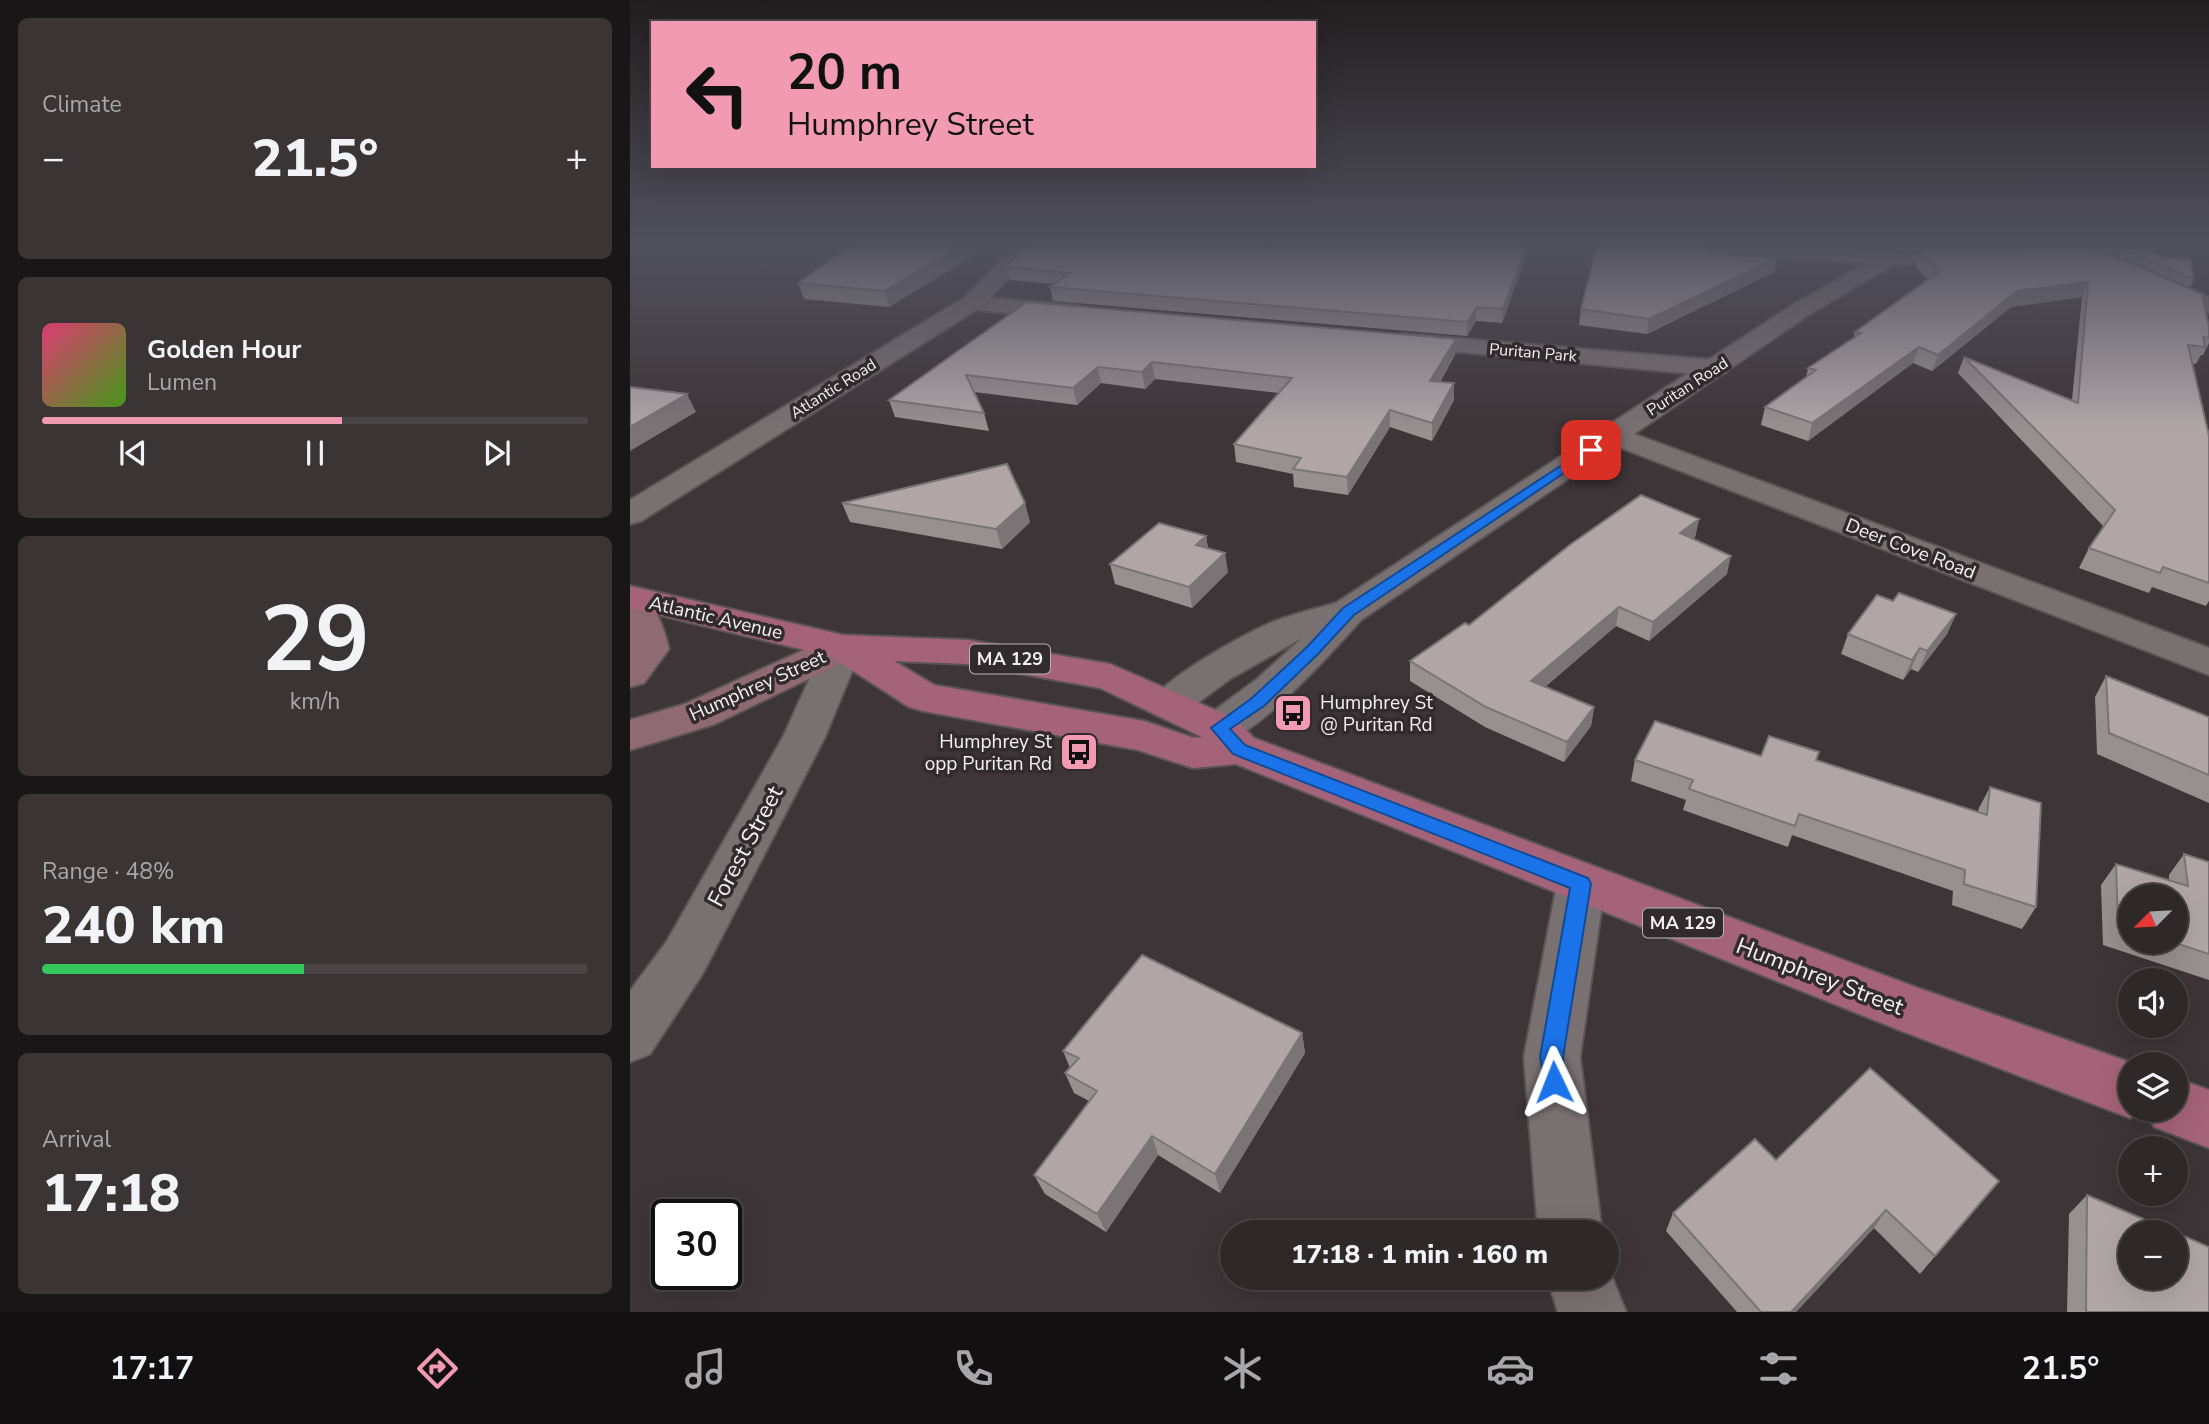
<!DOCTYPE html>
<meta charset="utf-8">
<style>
:root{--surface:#2e2829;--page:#3a3435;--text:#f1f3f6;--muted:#a7a6a8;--line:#494446;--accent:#f19ab2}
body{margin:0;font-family:"Nunito Sans",sans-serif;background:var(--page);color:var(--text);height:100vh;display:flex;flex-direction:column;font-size:26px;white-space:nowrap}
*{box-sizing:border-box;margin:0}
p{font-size:23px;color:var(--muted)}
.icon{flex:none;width:38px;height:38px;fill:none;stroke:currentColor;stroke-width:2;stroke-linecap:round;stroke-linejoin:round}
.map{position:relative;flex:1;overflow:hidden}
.side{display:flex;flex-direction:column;gap:18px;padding:18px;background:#191617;width:630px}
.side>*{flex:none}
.banner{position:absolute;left:21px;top:21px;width:665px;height:147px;border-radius:0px;box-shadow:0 7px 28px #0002,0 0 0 2px var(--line);background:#f19ab2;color:#111;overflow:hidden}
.needle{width:46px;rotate:246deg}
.tools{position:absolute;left:1488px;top:884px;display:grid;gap:14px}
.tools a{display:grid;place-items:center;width:70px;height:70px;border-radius:50%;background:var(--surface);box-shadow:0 7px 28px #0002,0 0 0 2px var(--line);font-size:35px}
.speed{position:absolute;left:21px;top:1199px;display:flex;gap:14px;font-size:35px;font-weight:700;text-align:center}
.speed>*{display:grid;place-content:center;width:91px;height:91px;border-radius:50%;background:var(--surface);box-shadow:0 7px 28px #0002,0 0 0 2px var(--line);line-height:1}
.speed .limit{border:4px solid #111;border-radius:10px;background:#fff;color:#111}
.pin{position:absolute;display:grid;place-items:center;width:60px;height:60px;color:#fff;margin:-30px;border-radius:14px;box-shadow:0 4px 10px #0006}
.me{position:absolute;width:77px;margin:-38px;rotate:358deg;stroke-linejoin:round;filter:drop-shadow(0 0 5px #0008)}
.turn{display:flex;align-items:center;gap:24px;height:147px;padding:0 21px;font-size:32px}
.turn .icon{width:91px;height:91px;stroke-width:2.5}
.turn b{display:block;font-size:49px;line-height:60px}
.big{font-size:52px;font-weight:800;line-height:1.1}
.side .tile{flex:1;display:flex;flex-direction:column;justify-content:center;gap:10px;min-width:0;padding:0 24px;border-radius:10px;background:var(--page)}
.side .dial{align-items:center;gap:0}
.dial b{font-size:91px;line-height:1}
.song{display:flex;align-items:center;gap:21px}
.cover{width:84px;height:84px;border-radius:10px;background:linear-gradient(135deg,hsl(340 70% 55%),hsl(100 70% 35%))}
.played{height:7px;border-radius:4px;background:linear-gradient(90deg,var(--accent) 55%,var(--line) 55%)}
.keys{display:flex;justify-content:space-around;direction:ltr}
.heat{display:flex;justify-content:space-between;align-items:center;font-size:38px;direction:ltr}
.charge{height:10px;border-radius:5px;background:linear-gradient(90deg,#34c759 48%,var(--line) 0)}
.trip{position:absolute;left:590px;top:1220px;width:399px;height:70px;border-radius:35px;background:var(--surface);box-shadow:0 7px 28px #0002,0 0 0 2px var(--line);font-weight:800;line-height:70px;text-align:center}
.dock{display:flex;height:112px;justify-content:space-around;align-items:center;background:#121010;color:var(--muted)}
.dock .icon{width:49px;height:49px}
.dock .selected{color:var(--accent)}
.dock b{font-size:32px;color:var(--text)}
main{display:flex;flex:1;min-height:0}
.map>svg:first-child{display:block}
</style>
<main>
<section class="side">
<div class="tile"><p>Climate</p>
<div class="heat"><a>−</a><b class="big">21.5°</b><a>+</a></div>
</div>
<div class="tile">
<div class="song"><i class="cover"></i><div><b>Golden Hour</b><p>Lumen</p></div></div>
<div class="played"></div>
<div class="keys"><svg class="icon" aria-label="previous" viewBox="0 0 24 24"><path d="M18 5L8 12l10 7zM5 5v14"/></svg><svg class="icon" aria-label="pause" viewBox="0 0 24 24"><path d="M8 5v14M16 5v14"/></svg><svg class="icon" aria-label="next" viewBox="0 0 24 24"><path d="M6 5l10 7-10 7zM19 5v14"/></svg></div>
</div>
<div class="tile dial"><b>29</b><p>km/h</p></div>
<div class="tile"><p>Range · 48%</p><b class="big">240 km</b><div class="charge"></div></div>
<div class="tile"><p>Arrival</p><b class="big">17:18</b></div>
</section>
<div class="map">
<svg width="1579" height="1312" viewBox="0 0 1579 1312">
<rect width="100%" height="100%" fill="#3d3537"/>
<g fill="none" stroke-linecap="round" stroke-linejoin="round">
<defs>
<path id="minor" d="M380,245H400L393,262L360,298L443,305L451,307L455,312L451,317L443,319L346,310L11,521L0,524V500L334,298L376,256Z
M1041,245H1147L1259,253L1266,255L1269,259L1266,263L1259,265L1051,251Z
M1527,274L1579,297V313L1519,286L1516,281L1519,276Z
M775,334L1086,360L1095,363L1099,368L1095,373L1086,376L766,346L763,341L766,336Z
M983,426L1579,648V675L973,441L969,435L973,429Z
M213,635L226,638L232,647L195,737L73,973L20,1054L0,1062V991L37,941L153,737L194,647L200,638Z
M951,864L968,870L975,884L950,1057L972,1232H908L894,1057L927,884L934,870Z
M976,1262L996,1312H928L917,1278H976Z"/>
<path id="tertiary" d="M1440,245H1521L1511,251L1412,260L1405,258L1402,254L1405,250Z
M1341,250L1348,252L1351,256L1348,260L1263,265L1232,283L1180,314L731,620C708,646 623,741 590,742C585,743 579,740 574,738L568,728L574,718L627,679L672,638L600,679L554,713L540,717L526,713L520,703C535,678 609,637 638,624C659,615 684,609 706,603L1164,304L1252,255Z"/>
<path id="secondary" d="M0,587L13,590C26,609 34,627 39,649L14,683L0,687Z
M213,635L226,638L232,647L226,656L85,724L0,750V720L55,704L200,638Z"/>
<path id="primary" d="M0,586L213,635L338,640L480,664L604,718L624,738L1288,988L1505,1064H1500V1110H1545V1078L1579,1090V1148L1524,1127L1517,1111L1500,1118L1269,1030L606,764L563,768L508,750L293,711L279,707L200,656L0,608ZM264,661L338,664L470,688L572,737L564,738L514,721L304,685Z"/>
</defs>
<use href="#minor" stroke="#5a5455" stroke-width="4"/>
<use href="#tertiary" stroke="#5a5455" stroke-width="4"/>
<use href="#secondary" stroke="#5a5455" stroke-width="4"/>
<use href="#primary" stroke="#5a5455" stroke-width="4"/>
<use href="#minor" fill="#797072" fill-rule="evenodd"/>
<use href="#tertiary" fill="#797072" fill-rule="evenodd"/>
<use href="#secondary" fill="#8f6a75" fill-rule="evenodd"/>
<use href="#primary" fill="#a56379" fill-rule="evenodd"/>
</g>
<path fill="#978f90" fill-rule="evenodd" d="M900,245L872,323L846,321L837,336L423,301L420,287L424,284L380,280L376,267Z
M1265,245H1410L1271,251Z
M1452,247L1579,327V343L1573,355H1571L1566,364L1562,363L1579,436V601L1576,606L1522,587L1519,593L1449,568L1459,548L1474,527L1328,373L1334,357L1442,400L1452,297L1381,307L1302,371L1283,363L1178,441L1131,425L1135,407L1176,378L1178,368L1224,338L1225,332L1298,279L1286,267L1291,252Z
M1492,249L1536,258L1564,279L1560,287L1489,256Z
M351,251L259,307L174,299L168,283Z
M1077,253L1144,272L1017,334L949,325L951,309Z
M397,302L825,355L810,382L824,400L802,441L760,427L718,495L664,487L663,474L606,462L604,444L649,393L525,379L515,389L471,383L447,405L344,392L354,413L359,431L265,417L259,400Z
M212,503L400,522L372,549L220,522Z
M1069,519L1065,537L1063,539L1097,574L1019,641L986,626L915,687L964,707L961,726L934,762L855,727L780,681V661L839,625Z
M576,536L578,548L598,572L562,608L485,584L480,564Z
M1263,601L1326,614L1317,634L1288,672L1281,669L1273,680L1211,654L1218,634Z
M1476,676L1579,717V803L1467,754L1465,697Z
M1131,756L1186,760L1348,812L1349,808L1360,787L1406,907L1392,929L1322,905L1323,891L1162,835L1158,847L1053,810L1056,800L1001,781L1005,760Z
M1554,854L1579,862V980L1473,945L1471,885L1486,864L1539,880V875ZM1500,896L1545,942H1500Z
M672,1033L675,1053L590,1193L528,1155L476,1232L415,1194L404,1175L459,1101L444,1093L435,1073L440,1068L433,1051Z
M1146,1160L1369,1181L1290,1274L1244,1228L1166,1312H1107L1036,1231L1043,1213Z
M1457,1195L1579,1312H1437L1439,1214Z"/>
<path fill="#7b7476" d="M332,245H350L351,251L259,307L254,291Z
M897,245H900L872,323L873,309Z
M1147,258L1144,272L1017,334L1019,319Z
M1458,282L1452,297L1381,307L1302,371L1308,355L1387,291Z
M847,307L846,321L837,336V322Z
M826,339L825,355L800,397V381Z
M1289,347L1283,363L1178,441L1182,423Z
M522,362L525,379L515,389L512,372Z
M468,367L471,383L447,405L443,388Z
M824,383V400L802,441V423Z
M57,394L66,412L0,451V427Z
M760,410V427L718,495L717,477Z
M395,503L400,522L372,549L366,529Z
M1069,519L1065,537L1047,552L1050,533Z
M576,536L579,556L566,545Z
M595,553L598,572L562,608L559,587Z
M1101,556L1097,574L1019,641L1023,622Z
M989,607L986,626L899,700L901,681Z
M1326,614L1317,634L1288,672L1297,651Z
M1290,648L1281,669L1273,680L1282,660Z
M964,707L961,726L934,762L937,742Z
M672,1033L675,1053L590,1193L585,1174Z
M522,1136L528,1155L476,1232L467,1214Z
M1256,1210L1244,1228L1166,1312H1161Z"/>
<path fill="#b0a6a8" stroke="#7b7476" stroke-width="2" d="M221,245H332L254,291L168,283Z
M394,245H897L873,309L847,307L837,322L420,287L440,273L376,267L392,251Z
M967,245H1077V253L1147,258L1019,319L951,309Z
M1452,247L1487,257L1572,294L1579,327V338L1573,337L1575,347L1558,345L1579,436V583L1533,567L1530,573L1459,548L1485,510L1334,357L1448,403L1458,282L1387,291L1308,355L1289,347L1182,423L1135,407L1186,370L1178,368L1231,333L1225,332L1310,271L1291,252Z
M1509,247L1536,258L1560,259L1564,279L1492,249Z
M397,302L826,339L800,381L824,383L802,423L760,410L717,477L663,469L671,458L604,444L662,378L522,362L512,372L468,367L443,388L336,375L354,413L259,400Z
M0,387L57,394L0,427Z
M377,464L395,503L366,529L212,503Z
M1011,495L1069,519L1050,533L1101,556L1023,622L989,607L901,681L964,707L937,742L856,707L780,661L835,623L839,625L941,544Z
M529,523L576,536L566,545L595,553L559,587L480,564Z
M1269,593L1326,614L1297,651L1290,648L1282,660L1218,634L1247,595L1263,601Z
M1476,676L1579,717V775L1479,733Z
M1025,721L1131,756L1139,736L1189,752L1186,760L1357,815L1360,787L1411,803L1406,907L1334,884L1335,870L1169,814L1165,826L1059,789L1063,780L1005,760Z
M1554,854L1579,862V954L1542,942H1545V896H1500V928L1488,924L1486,864L1558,886Z
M512,955L672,1033L585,1174L522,1136L467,1214L404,1175L467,1091L435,1073L449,1058L433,1051Z
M1240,1068L1369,1181L1305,1256L1256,1210L1161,1312H1131L1043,1213L1125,1139L1146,1160Z
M1457,1195L1544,1232H1500V1278H1545V1232L1579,1247V1312H1456Z"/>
<linearGradient id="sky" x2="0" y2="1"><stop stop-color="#221d1e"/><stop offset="0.57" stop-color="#51515e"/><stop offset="1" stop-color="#51515e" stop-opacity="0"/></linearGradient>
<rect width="1579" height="429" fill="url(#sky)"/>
<path fill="#1a73e8" stroke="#114b97" stroke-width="2" d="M961,446L967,450L965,452L724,615L688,654L634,706L600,729L615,745L958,878L961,884L933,1057L936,1082L933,1090L924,1094L916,1090L910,1057L940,888L603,754L581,728L622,698L677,647L713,608Z"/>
<defs>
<symbol id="bus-square" viewBox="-11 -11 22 22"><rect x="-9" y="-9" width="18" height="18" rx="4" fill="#f19ab2" stroke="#322b2d"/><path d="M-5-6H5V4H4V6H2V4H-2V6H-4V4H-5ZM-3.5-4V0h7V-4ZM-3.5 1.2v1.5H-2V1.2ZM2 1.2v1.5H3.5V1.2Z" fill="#111"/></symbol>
</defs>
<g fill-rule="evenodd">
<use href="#bus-square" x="641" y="691" width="44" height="44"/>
<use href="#bus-square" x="427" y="730" width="44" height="44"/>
</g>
<g text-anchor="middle" stroke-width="7" stroke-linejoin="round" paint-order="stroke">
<g font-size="16" fill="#f4eff0" stroke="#322b2d">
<text transform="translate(903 352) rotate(5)" y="6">Puritan Park</text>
<text transform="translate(1057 386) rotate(-33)" y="6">Puritan Road</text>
<text transform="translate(203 388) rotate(-32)" y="6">Atlantic Road</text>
</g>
<g fill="#322b2d" stroke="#bab4b6" stroke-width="2">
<rect x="340" y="644.5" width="80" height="29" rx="5"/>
<rect x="1013" y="908.5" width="80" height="29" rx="5"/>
</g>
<g font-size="18" font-weight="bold" fill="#f4eff0">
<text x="380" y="665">MA 129</text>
<text x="1053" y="929">MA 129</text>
</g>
<g font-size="19" fill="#f4eff0" stroke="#322b2d">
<text transform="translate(1281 548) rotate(21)" y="7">Deer Cove Road</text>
<text transform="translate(86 617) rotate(13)" y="7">Atlantic Avenue</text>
<text transform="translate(127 685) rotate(-24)" y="7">Humphrey Street</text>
</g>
<g font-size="19" fill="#f4eff0" stroke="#322b2d" text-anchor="start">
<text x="690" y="709">Humphrey St<tspan x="690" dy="22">@ Puritan Rd</tspan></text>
<text x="422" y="748" text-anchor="end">Humphrey St<tspan x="422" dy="22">opp Puritan Rd</tspan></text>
</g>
<g font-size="23" fill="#f4eff0" stroke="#322b2d">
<text transform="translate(115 846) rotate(-62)" y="8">Forest Street</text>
<text transform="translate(1190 976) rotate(21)" y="8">Humphrey Street</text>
</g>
</g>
</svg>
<div class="tools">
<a><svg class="needle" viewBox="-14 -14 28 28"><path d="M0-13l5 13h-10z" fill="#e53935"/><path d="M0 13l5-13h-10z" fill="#a7a6a8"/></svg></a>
<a><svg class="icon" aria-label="sound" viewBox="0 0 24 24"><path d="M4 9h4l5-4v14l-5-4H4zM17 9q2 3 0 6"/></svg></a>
<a><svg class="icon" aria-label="layers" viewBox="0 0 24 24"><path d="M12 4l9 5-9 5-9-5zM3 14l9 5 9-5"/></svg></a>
<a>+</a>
<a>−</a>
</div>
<div class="speed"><div class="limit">30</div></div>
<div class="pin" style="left:961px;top:450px;background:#d93025"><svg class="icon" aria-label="arrive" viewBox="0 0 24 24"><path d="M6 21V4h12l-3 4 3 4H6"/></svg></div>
<svg class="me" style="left:924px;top:1082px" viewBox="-20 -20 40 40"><path d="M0-17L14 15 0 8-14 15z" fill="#1a73e8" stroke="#fff" stroke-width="4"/></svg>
<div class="trip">17:18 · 1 min · 160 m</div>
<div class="banner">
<div class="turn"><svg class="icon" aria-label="left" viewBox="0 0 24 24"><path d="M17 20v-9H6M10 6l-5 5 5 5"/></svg><div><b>20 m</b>Humphrey Street</div></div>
</div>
</div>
</main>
<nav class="dock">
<b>17:17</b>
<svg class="icon selected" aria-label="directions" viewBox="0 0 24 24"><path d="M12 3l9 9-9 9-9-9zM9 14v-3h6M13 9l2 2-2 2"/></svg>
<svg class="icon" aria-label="music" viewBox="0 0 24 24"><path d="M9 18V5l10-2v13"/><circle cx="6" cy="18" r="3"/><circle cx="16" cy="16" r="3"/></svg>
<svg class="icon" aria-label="phone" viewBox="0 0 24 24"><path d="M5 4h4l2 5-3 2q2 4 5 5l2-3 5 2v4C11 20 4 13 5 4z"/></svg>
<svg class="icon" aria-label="climate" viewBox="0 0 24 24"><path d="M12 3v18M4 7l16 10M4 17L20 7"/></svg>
<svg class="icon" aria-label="car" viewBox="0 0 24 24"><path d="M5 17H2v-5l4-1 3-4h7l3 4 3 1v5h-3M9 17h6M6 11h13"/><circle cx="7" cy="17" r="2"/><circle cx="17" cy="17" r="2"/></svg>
<svg class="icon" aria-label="filters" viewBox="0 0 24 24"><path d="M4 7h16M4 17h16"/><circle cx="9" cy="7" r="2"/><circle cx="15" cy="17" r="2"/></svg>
<b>21.5°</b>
</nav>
